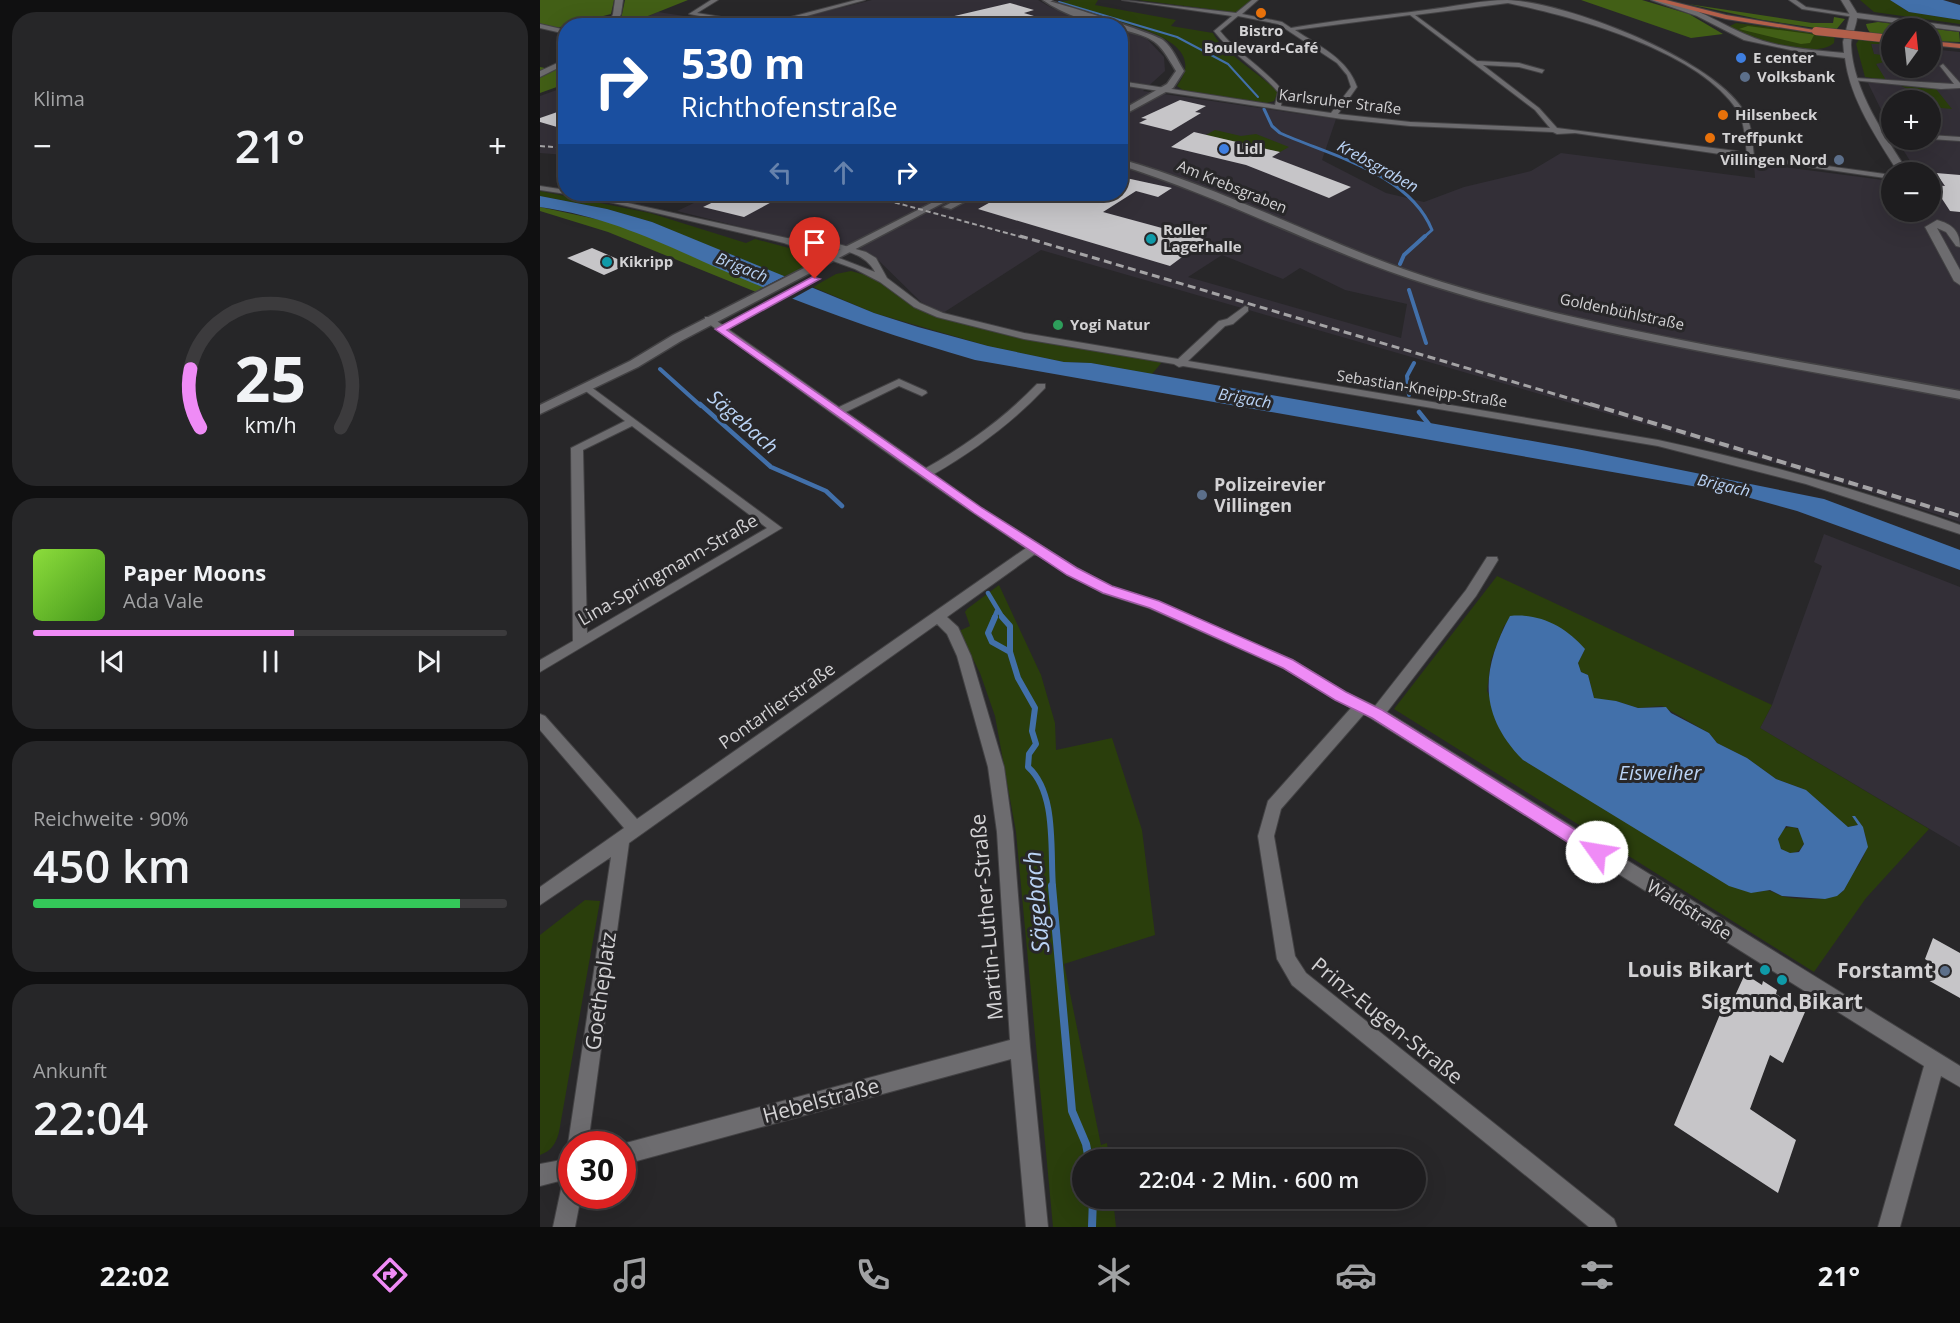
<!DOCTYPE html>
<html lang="de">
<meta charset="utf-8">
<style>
:root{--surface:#1e1d1f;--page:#262628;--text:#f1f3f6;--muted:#a1a2a4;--line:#3c3b3d;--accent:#ef8bf6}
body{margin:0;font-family:"Open Sans",sans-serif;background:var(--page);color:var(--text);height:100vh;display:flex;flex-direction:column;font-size:22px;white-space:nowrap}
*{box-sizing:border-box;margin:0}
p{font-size:20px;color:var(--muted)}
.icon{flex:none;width:33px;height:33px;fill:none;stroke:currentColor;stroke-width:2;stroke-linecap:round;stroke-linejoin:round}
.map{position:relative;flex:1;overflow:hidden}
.panel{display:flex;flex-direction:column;gap:12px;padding:12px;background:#101011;width:540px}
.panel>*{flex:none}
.hud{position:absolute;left:18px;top:18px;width:570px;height:183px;border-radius:24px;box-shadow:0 6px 24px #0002,0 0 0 2px var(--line);background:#1a4fa0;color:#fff;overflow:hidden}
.needle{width:39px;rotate:15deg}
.fabs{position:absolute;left:1341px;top:18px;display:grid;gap:12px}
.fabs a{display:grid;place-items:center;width:60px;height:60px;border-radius:50%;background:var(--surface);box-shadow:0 6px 24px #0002,0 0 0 2px var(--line);font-size:30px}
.speed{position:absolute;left:18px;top:1131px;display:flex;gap:12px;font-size:30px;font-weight:700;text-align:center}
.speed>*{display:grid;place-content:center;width:78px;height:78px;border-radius:50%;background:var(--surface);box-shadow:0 6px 24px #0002,0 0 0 2px var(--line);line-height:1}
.speed .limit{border:9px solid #d22;background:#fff;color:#111}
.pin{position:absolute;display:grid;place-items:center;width:51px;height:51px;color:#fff;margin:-62px -26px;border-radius:50% 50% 50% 0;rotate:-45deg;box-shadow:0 0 6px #0007}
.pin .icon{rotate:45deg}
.me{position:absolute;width:66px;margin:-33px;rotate:302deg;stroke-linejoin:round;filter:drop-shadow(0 0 4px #0008)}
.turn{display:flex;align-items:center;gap:21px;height:126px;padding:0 24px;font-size:27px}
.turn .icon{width:78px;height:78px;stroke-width:2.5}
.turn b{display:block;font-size:42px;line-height:51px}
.lanes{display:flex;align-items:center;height:57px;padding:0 24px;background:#0003;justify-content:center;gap:30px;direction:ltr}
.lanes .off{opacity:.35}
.big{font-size:45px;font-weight:600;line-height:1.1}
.panel .tile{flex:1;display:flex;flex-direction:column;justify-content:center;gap:9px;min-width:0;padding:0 21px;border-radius:24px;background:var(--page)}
.panel .dial{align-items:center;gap:0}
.dial svg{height:156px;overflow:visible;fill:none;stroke:var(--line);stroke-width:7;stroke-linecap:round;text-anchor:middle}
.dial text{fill:var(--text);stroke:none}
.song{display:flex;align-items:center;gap:18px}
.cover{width:72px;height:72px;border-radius:9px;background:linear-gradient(135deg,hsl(90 70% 55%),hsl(100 70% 35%))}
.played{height:6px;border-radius:3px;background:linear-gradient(90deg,var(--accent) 55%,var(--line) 55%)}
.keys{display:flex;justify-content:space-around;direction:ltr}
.heat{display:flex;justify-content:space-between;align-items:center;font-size:33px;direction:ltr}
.charge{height:9px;border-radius:4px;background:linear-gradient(90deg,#34c759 90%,var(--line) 0)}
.trip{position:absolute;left:532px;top:1149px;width:354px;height:60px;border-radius:30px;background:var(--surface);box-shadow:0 6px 24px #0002,0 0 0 2px var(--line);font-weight:600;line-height:60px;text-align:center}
.tab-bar{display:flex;height:96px;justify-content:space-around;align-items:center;background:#0c0c0c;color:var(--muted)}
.tab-bar .icon{width:42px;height:42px}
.tab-bar .selected{color:var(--accent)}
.tab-bar b{font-size:27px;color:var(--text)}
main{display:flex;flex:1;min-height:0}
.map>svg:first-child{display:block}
</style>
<main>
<section class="panel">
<div class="tile"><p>Klima</p>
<div class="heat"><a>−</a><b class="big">21°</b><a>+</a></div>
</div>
<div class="tile dial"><svg viewBox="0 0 100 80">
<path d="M14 69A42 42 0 1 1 86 69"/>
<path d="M14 69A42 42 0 0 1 9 39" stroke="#ef8bf6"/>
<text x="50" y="56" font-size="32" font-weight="700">25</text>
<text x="50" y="72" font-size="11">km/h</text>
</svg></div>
<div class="tile">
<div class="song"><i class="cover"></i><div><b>Paper Moons</b><p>Ada Vale</p></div></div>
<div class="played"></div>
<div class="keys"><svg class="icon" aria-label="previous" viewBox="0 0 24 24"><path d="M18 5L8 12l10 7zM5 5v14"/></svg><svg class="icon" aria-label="pause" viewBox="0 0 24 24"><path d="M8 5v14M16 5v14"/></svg><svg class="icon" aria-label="next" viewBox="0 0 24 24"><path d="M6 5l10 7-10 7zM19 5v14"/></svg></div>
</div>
<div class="tile"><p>Reichweite · 90%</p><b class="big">450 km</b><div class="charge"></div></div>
<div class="tile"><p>Ankunft</p><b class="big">22:04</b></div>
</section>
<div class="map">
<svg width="1420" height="1227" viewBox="0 0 1420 1227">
<rect width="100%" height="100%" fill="#282729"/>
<path fill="#332f37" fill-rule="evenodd" d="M332,0H498L512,8L570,25L228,26Z
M118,12L203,25H87Z
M581,29L607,39L624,57L625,71L603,91L796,119L782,160L846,193L884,202L924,187L991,171L1021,153L1215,178L1214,163L1351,181L1352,212H1390V172H1377L1357,140H1390V100H1352L1351,130L1328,83L1345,80L1336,64L1331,43L1351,45L1352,68H1390L1391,49L1420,52V522L1320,489L1093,421L501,250L403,313L381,302L334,256L319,248L241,237L137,211L173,194H580ZM682,255L743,279L760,268L805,290L867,304L861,338L648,277Z
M25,87V155L0,153V96Z
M1284,534L1420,587V847L1220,728L1232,705L1282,566L1274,562Z"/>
<path fill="#2a3e0c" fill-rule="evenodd" d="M531,0H558L555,5L636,20L631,26L673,33C681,51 722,75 738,92L734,101L727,103L643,90L637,86C680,29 545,20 519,2Z
M598,0H711L699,12H693Z
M1320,0H1350L1369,12L1420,20V24L1334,12Z
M1196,23L1295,35L1294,43C1275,60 1208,39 1188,27Z
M1320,38L1351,44H1331L1334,54L1342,55L1344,62L1336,64L1346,80L1325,77L1316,44Z
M1361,86L1396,89L1412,109L1391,107L1390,100H1380L1370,90Z
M675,130L701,136L716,134L749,147L740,152L666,135Z
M0,191L110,213L206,243L215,239L275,255L260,270L244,277L112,222L67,209L0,196Z
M311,271L343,280L377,305L418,320L623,361L612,374L551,363L524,362L448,346L334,313L273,287L296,274Z
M957,576L1232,705L1220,728L1389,829L1326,898L1274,972L854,709ZM974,616C997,620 1032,631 1044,651L1038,663L1041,672L1048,675L1054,698L1059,701H1076L1098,708L1122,706L1169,733L1177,743L1207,758L1236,779L1261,788L1308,827L1318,825L1315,816C1328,834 1331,847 1318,866C1312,873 1309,882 1304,890C1295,902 1255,900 1242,896C1233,893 1229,888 1220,892L1062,807L983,760L947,691L951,660L964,626Z
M459,585L501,675L515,723L516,750L572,738L602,830L615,935L524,964L561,1145L567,1143L569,1159L543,1160V1198L573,1199L576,1227H513L476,832L455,716L440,673L419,631L430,626L425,612L427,609Z
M1238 840a13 13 0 1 1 26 0a13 13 0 1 1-26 0Z
M45,900L60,901L19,1132C16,1144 11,1151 0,1155V935Z"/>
<path fill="#425f16" d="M0,0H74L71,14L17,28L0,25Z
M85,0H148L103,18L81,19Z
M1041,0H1102L1149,14L1183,34L1151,38Z
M1148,4L1272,23H1293L1294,17L1305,19L1295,31L1223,20Z
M1338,22L1419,32L1420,42L1391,41L1390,28H1352L1351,38C1339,36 1329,38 1326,24Z
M1208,26L1270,34L1274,35L1270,43L1261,44L1199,29Z
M25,66V84L0,93V67L14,70Z
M0,207L79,224L224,287L216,292L68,232L0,211Z"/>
<path fill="#4270aa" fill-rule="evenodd" d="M1350,0H1403L1420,5V20L1369,12Z
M0,196L67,209L112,222L334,313L378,327L448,346L524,362L551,363L1037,449L1284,499L1420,550V570L1257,511L1192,493L435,360C361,339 286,313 215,284C139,253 83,219 0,207Z
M970,616C1000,613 1026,627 1045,649L1038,663L1041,672L1048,675L1054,698L1076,701L1098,708L1126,707L1131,713L1169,733L1177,743L1207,758L1236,779L1266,790L1308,827L1318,825L1312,816H1315L1323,827L1328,847L1304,890L1297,896L1285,899L1242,896L1230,890L1211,893L1189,886L983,760C938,714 941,670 970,616ZM1246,826L1258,828L1264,844L1259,852L1250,853L1241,849L1238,839Z"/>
<path fill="#282729" d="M247,275L277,285L250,300L220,289Z"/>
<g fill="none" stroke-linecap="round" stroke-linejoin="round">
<path stroke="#4270aa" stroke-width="2" d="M519,2L637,37L688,64L718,97"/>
<path stroke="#4270aa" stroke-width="3" d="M724,109L732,126L740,133C791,156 869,173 892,230L883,238"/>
<path stroke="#4270aa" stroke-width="4" d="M860,264L864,255L885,236
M869,290L886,343
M120,369L161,406
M869,395L867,376L874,363"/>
<path stroke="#4270aa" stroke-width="4.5" d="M160,404L231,467L286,491L302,506
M879,412L891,427
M448,593L463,618
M454,618L457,611"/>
<path stroke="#4270aa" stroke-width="6" d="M455,617L448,633L452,642L470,652
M462,617L470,626V652L478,678L495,708L492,731L496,744L489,754L488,767C517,793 510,850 513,887"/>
<path stroke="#4270aa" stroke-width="8" d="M512,886L532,1111L546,1144L549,1160
M552,1227L553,1198"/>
</g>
<path fill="#c6c5c8" d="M470,3L494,10L484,13L514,22V26H393V21Z
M640,100L666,106L655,112L661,113L631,131L599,123L607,119L601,118Z
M26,109V125L17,127L0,122V118Z
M654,132L740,152L732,157L811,187L789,198L706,165L631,147Z
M1396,173L1420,175V212L1410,211L1393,185L1405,186Z
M586,178L632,188L618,197L596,191L563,212L644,234L647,232L663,236L660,238L665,240L630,266L438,209L465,194H580V181Z
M190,194H219L239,198L204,217L163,207Z
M52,248L89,264L64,275L27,258Z
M1393,938L1420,953V998L1386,979L1392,964L1385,959Z
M1205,974L1222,985L1223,981L1237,990L1236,994L1265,1012L1243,1063L1230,1055L1210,1109L1256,1140L1238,1193L1134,1125L1188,995L1194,998Z"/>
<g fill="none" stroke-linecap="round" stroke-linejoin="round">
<defs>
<path id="minor" d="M171,0H178L157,13L224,24L316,0H325L230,26H215L149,14Z
M503,0H513L510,2Z
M582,0L696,13L712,0H718L702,14L742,22L751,28C796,20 841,16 886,10C912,7 942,0 967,0C1027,2 1169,58 1202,108C1212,122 1212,140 1214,156L1352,175V179L1035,133L1017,134L1013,132L870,126L802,119L580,85V81L735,105L738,92C719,69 692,55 674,31L692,16ZM968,3C1034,17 1158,50 1197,110C1205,122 1205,140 1207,154L1196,151L1017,128L999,108L943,65L979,67L1002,73L1004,70L979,63L937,61L875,15ZM870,15L995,110L1010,128L870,122L798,114L817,87C808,59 779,46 755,30ZM698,16L738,24L797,63L807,75L811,87L791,113L741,106L743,91C724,68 698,54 680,31Z
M1249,0H1256L1266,7L1317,15L1314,17L1262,9Z
M347,18L363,21V26L347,22L323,26Z
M0,24L26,30V34L0,28Z
M1403,64L1420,83V88L1401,89L1312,80L1315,78L1414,84L1400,66Z
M1340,131L1352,132V136L1338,134L1336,133Z
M1390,135L1420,137V141L1390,139Z
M0,186L26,190V194H29H26L0,190Z
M35,194H47L247,238L295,243L326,252L336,258L347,278L380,303L403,313L484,333L638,359L679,321L687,319L705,306L708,307V311L693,324L685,326L648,361L1118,440C1221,462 1321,490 1420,525V534L1266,484L1118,446L643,366L639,367L634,364L484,339L397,317L374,307L340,282L315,269L244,243ZM268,246C292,248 323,249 335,272Z
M165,317H171L299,407L359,379L386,391L387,393L382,396L359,386L306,412L386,468C427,445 464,418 497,384H505V388C472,423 435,450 394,474L442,508L537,568L572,587L619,602L753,660L805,692L835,706L926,590L947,557H957L958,560L936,596L847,712L1420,1066V1087L1401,1076L1360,1227H1338L1384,1066L824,714L741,809L734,836L755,956L766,973L1074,1219L1077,1227H1049L752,985L737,959L718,836L728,801L811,708L743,668L609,608L562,593L495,554L407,617L418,627L431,656L464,767L473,832L490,1047L508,1227H486L471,1059L82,1165V1144L470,1040L457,832L448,767L417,656L407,634L397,624L89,843L48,1144H32L31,1151L28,1144L71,857L0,905V887L84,828L0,730V714L5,716L97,819L486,548C376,476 271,398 165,321Z
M47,384L242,528L0,672V660L33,641L31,448L85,421L43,389V385ZM92,426L227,528L47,633L43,450Z
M32,1158V1196H41L35,1227H13L23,1180L0,1186V1164Z"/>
<path id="tertiary" d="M503,0C512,0 615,34 623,40C633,48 637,60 644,71L633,88L580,117V111L627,84L636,71C617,39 616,39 580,29V26C557,26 522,14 503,0Z
M580,159C691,190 792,248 902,282C1071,334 1247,358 1420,391V399C1244,365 1064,340 893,286C786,253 687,199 580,165Z
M409,194H420L141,341L98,367L0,414V405L90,361L133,335Z
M427,194H439L411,209L403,207Z"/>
<path id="secondary" d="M75,0H83L81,14L75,26H68L73,14Z
M1111,0C1146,0 1176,22 1207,35C1236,48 1273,50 1304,53L1303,42L1310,15L1301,0H1309L1317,13L1420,27V31L1317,18C1316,27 1311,36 1311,45C1313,90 1344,134 1368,172H1358C1337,138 1310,100 1305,58L1269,54L1204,40L1157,16Z
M26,59V64L0,77V71Z
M1397,220C1412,224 1420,231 1420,247L1416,246L1406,232L1397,228L1420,270V285L1414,281L1385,227Z"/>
<path id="primary" d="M1113,0H1126L1186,15L1280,31L1276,33L1186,19Z
M1342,36L1352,37V41L1339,40Z
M1390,41L1420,44V48L1390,45Z"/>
</defs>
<use href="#minor" stroke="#434244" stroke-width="2"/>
<use href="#tertiary" stroke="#434244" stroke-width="3"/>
<use href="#secondary" stroke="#434244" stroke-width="2"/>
<use href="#primary" stroke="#434244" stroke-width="2"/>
<use href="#minor" fill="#6d6c6f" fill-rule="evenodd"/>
<use href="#tertiary" fill="#6d6c6f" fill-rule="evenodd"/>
<use href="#secondary" fill="#6d6c6f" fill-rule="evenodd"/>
<use href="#primary" fill="#b25f4a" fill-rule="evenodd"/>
<path stroke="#a4a3a5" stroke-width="2" stroke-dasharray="5 3" stroke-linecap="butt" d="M0,146L26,148
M324,194L485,238"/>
<path stroke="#a4a3a5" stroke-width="3" stroke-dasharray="8 4.5" stroke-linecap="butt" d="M480,236L1055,406"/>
<path stroke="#a4a3a5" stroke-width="4" stroke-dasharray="10 5" stroke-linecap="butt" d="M1050,404L1420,516"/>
<defs>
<path id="primary-bridge" d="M1276,31L1342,38"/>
</defs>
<use href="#primary-bridge" stroke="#434244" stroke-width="9" stroke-linecap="butt"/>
<use href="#primary-bridge" stroke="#b25f4a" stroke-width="8"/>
</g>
<path fill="#ef8bf6" stroke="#9b5aa0" stroke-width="1.5" d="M272,277L280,279L187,330L442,508L537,568L572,586L619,601L753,660L806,692L842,710L1063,847L1065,852L1063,857L1057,860L1051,857L832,718L795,700L743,668L610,608L563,593L527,575L434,513L175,329Z"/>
<g fill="#e8710a" stroke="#282729" stroke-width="2">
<circle cx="721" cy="13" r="6"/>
<circle cx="1183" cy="115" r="6"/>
<circle cx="1170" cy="138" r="6"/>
</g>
<g fill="#3f7fe0" stroke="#282729" stroke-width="2">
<circle cx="1201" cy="58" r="6"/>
<circle cx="684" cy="149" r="6"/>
</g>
<g fill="#5c6f8a" stroke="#282729" stroke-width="2">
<circle cx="1205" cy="77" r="6"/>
<circle cx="1299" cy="160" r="6"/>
<circle cx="662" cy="495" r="6"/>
<circle cx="1405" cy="971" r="6"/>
</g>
<g fill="#0f9aa8" stroke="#282729" stroke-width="2">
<circle cx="611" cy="239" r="6"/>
<circle cx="67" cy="262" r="6"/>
<circle cx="1225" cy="970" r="6"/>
<circle cx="1242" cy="980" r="6"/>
</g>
<circle fill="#2e9e5b" stroke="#282729" stroke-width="2" cx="518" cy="325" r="6"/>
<g text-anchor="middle" stroke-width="6" stroke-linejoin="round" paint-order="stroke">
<g font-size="15" font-weight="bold" fill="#d3d2d4" stroke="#282729" text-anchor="start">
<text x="721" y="36" text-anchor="middle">Bistro<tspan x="721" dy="17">Boulevard-Café</tspan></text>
<text x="1213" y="63">E center</text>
<text x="1217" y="82">Volksbank</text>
<text x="1195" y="120">Hilsenbeck</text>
<text x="1182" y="143">Treffpunkt</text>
<text x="696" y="154">Lidl</text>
<text x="1287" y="165" text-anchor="end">Villingen Nord</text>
<text x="623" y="235">Roller<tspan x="623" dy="17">Lagerhalle</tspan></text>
<text x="79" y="267">Kikripp</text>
<text x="530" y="330">Yogi Natur</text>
</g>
<g font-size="15" fill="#d3d2d4" stroke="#282729">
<text transform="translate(800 102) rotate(7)" y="5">Karlsruher Straße</text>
<text transform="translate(692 187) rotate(22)" y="5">Am Krebsgraben</text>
<text transform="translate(1082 312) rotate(12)" y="5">Goldenbühlstraße</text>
<text transform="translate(882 389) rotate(9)" y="5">Sebastian-Kneipp-Straße</text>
</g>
<g font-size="16" font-style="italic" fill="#bad3f5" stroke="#282729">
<text transform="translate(838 166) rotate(29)" y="6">Krebsgraben</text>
<text transform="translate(202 267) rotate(22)" y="6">Brigach</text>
<text transform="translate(705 398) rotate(10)" y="6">Brigach</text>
<text transform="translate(1184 485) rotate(13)" y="6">Brigach</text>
</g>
<g font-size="18" font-weight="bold" fill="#d3d2d4" stroke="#282729" text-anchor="start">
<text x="674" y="491">Polizeirevier<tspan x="674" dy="21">Villingen</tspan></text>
</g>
<g font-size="18" fill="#d3d2d4" stroke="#282729">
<text transform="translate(128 570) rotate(-30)" y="6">Lina-Springmann-Straße</text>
<text transform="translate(237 706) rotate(-35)" y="6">Pontarlierstraße</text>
<text transform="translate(1149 910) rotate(32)" y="6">Waldstraße</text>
</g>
<g font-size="20" font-style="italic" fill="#bad3f5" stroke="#282729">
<text transform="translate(203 422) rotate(41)" y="7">Sägebach</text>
<text x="1120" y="780">Eisweiher</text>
</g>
<g font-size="21" fill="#d3d2d4" stroke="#282729">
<text transform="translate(447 917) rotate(-95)" y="7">Martin-Luther-Straße</text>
<text transform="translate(61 991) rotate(-82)" y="7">Goetheplatz</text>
<text transform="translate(847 1021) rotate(39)" y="7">Prinz-Eugen-Straße</text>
<text transform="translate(281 1101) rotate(-15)" y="7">Hebelstraße</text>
</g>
<g font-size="21" font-weight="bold" fill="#d3d2d4" stroke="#282729" text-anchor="end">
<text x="1213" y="977">Louis Bikart</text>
<text x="1393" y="978">Forstamt</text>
<text x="1242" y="1009" text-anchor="middle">Sigmund Bikart</text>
</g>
<g font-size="24" font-style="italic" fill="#bad3f5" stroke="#282729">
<text transform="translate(497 902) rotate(-95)" y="8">Sägebach</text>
</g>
</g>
</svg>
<div class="fabs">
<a><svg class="needle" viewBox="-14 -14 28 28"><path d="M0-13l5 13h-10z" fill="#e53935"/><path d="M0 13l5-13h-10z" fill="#a1a2a4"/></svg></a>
<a>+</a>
<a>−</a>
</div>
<div class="speed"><div class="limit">30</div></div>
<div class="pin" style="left:275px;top:279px;background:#d93025"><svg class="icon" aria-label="arrive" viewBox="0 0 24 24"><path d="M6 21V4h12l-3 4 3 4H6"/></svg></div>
<svg class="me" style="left:1057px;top:852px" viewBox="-20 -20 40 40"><circle r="19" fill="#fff"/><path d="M0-13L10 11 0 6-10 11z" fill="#ef8bf6"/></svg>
<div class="trip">22:04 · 2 Min. · 600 m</div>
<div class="hud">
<div class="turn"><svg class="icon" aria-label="right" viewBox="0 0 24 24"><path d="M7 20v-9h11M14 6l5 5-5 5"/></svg><div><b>530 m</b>Richthofenstraße</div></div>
<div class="lanes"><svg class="icon off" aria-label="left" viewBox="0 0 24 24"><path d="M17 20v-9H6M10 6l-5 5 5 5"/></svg><svg class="icon off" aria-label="ahead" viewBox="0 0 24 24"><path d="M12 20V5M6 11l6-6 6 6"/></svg><svg class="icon" aria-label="right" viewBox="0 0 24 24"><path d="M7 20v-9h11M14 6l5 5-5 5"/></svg></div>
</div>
</div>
</main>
<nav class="tab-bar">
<b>22:02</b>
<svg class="icon selected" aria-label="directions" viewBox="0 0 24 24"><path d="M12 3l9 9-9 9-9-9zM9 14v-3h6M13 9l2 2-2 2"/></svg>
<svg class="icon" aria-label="music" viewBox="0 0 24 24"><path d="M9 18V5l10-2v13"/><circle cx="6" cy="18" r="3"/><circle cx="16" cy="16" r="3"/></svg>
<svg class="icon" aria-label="phone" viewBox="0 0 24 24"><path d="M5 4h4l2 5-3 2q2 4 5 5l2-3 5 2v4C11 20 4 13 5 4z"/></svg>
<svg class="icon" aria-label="climate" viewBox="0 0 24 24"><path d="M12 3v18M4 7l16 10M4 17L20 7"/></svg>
<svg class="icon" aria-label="car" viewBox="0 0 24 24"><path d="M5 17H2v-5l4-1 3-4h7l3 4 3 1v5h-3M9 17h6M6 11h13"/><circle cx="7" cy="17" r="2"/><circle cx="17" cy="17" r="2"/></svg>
<svg class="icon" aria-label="filters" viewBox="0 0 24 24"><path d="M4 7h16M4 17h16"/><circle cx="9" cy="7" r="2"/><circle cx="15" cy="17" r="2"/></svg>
<b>21°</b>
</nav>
